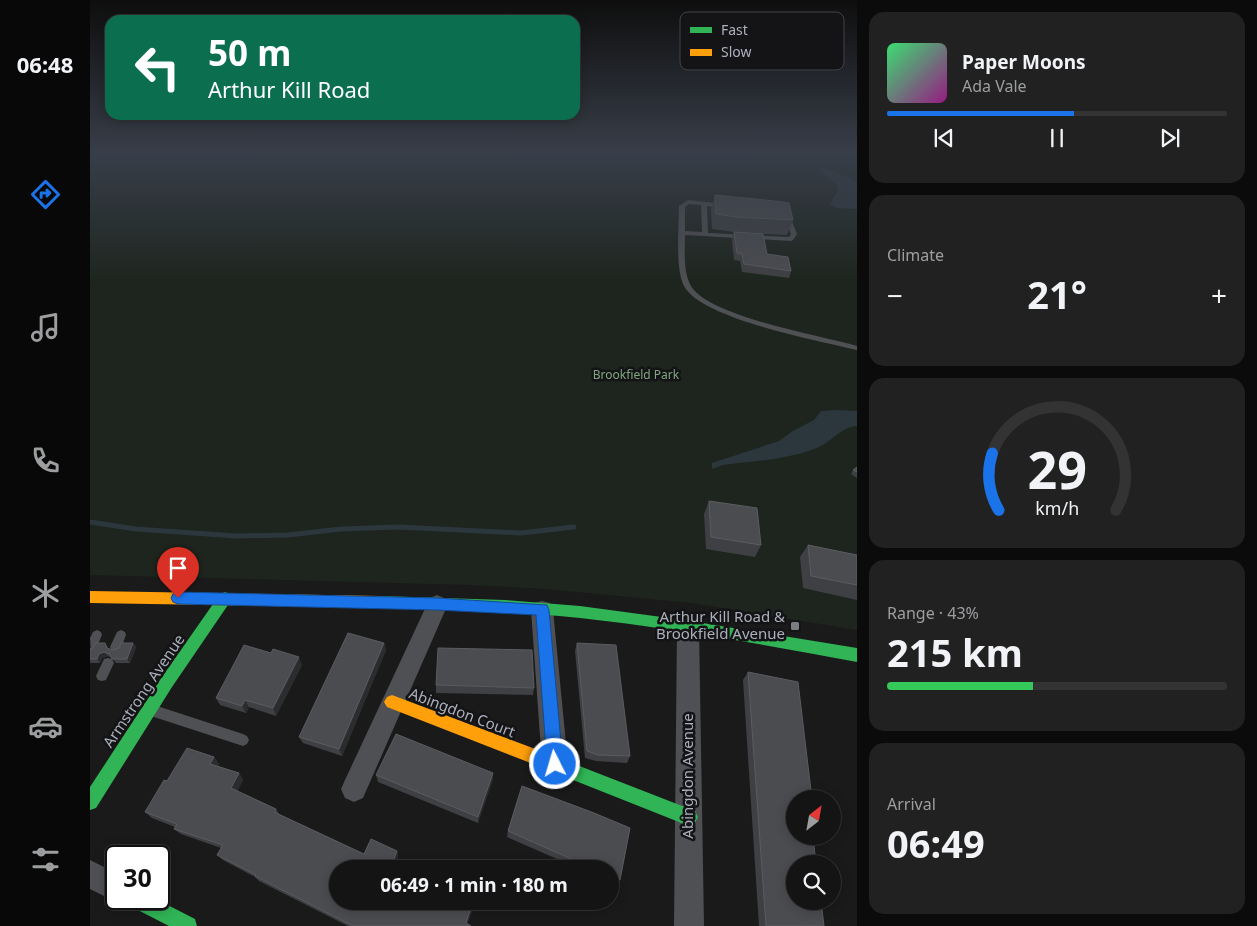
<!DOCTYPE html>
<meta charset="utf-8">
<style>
:root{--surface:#141414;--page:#212122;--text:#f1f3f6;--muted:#9d9ea0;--line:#333334;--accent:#1a73e8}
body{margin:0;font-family:"Noto Sans",sans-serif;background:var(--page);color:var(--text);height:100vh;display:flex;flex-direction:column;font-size:19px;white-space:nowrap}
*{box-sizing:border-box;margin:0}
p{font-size:16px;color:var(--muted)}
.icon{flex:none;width:28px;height:28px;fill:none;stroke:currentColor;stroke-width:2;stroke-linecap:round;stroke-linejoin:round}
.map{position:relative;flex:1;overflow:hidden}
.drawer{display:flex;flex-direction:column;gap:12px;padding:12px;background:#0b0b0b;width:400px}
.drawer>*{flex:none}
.guide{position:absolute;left:15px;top:15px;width:475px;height:105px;border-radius:15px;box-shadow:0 2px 12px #0003,0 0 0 1px var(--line);background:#0b6e4f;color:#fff;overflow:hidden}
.needle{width:32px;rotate:31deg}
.fabs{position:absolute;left:696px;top:790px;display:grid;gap:10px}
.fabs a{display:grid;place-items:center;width:55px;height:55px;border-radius:50%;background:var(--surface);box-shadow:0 2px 12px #0003,0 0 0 1px var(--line);font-size:25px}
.speed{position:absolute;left:15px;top:845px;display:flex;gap:10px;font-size:25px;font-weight:700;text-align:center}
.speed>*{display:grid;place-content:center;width:65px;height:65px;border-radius:50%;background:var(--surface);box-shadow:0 2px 12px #0003,0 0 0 1px var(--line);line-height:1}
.speed .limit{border:2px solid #111;border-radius:8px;background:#fff;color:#111}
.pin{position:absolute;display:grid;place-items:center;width:42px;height:42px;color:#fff;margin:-51px -21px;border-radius:50% 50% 50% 0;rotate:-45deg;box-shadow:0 0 5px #0007}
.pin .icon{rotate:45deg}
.me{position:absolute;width:55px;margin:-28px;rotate:355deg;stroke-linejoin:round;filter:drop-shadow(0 0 4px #0008)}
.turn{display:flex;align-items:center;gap:18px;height:105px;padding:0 20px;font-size:22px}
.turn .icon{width:65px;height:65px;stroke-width:2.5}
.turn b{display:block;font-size:35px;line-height:42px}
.big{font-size:38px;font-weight:700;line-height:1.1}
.drawer .card{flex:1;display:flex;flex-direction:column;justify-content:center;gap:8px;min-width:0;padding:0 18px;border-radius:15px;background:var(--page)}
.drawer .dial{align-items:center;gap:0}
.dial svg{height:130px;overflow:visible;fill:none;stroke:var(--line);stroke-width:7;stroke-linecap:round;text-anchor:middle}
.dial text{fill:var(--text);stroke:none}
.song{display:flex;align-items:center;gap:15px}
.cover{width:60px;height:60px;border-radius:8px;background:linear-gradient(135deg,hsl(140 70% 55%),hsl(310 70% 35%))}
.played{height:5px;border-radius:2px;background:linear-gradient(90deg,var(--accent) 55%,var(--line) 55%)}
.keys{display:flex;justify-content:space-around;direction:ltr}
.heat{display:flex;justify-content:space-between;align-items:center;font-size:28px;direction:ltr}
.charge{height:8px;border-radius:4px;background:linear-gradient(90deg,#34c759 43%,var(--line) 0)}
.trip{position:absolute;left:239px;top:860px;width:290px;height:50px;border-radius:25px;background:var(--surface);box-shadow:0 2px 12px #0003,0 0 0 1px var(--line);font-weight:700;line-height:50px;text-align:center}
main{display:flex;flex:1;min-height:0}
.tabs{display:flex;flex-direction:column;width:90px;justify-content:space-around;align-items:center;background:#080808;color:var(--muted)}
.tabs .icon{width:35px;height:35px}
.tabs .selected{color:var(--accent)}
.tabs b{font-size:22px;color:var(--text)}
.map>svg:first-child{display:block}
</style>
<main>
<nav class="tabs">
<b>06:48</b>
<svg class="icon selected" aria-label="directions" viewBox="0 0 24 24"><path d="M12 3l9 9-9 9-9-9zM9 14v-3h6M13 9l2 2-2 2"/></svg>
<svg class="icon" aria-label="music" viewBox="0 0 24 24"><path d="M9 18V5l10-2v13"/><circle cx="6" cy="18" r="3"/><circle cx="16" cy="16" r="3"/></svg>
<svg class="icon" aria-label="phone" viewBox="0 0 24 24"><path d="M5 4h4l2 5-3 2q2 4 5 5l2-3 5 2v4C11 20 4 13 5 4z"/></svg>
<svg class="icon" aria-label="climate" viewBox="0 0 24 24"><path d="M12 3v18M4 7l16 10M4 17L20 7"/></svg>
<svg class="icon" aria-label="car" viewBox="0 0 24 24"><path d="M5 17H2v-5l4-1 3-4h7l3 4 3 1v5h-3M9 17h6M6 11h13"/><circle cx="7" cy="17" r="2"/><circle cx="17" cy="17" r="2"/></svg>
<svg class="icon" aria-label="filters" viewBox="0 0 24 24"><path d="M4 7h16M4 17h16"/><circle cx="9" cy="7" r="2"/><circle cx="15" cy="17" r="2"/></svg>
</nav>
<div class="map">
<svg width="767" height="926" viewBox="0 0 767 926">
<rect width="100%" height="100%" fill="#1a1a1a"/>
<path fill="#1d251e" d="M0,154H767V630L601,603L456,589L381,585L0,575Z"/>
<path fill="#2c363d" d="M734,168L767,181V209L747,208L740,204L747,192V185L731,172L730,169Z
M747,410L767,411V426C750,427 740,444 724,449C695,460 663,461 633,465L622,469V463L689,441L703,431L724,420L731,411Z"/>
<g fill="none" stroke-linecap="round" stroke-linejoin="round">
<path stroke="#2c363d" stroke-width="5" d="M0,522L46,529L146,536L198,535L251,529L308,527L431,533L484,527"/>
<path fill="#4e5053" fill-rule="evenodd" d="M598,200L633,204L636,206L633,208L617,206L618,233L699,237L701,234L694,216L697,214L700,216L707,234L703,240L701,241L595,235C595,250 593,270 600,284C614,316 733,336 767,346V350C730,341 611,319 594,286C585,269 589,226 589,206ZM599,204L611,205L612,232L595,231V207Z
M7,630L11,632L12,635L5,651L1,652L0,638L3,632Z
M31,630L35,632L36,635L30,651L26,652L22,651L20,647L27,632Z
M18,658L22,659L24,663L16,680L12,681L8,680L6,676L14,659Z
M64,705L153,734L157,736L159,740L157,744L153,746L64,717L60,715L58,711L60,707Z"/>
<path fill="#4e5053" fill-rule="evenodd" d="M347,595L354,598L358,604L273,798L264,802L255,798L251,789L255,780L340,598Z
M452,601L460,603L463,610L478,764L474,773L465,777L456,773L452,764L441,610L444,603Z
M598,617L606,620L609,627L614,926H584L587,627L590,620Z
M0,860L26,873V899H34L26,902L0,889Z"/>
<path fill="#30b455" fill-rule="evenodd" d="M135,592L140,594L142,598L140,602L82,687L6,808L0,810V787L72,677L130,594Z
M290,596L415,600L490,606L594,620L767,648V662C675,645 583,628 490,618C424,611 357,610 290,608L285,606L283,602L285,598Z
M474,760L605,811L608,817L605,823L599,826L468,774L466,768L468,762Z
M38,899H66L105,919L107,926H79L40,906Z"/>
<path fill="#ff9f0a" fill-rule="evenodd" d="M0,591L290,596L295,598L297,602L295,606L290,608L0,603Z
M302,695L480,762L482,768L480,774L474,776L297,707L294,702L297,697Z"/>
</g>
<path fill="#3f4043" d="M625,195L703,220L697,235L673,234L677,254L701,271L699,278L652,272L650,261L644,260L642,240L644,232L622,229L621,210Z
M767,467V478L761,474L763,470Z
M619,501L671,545L665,557L616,549L614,514Z
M718,545L767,555V600L713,588L710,557Z
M15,643L19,649L23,650L43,643L46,647L40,663H26L22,658L18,656L12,658L10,663H0V649Z
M294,643L296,650L252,756L213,743L209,737Z
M487,643L540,756L537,763L506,761L495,758L485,651Z
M212,665L186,716L159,707L156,713L130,705L126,698Z
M658,672L705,799L734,926H669L653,680Z
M346,685L444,688L443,695L346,693Z
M124,757L129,764L128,766L149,773L153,780L147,791L186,809L189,814L274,854L307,851L308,857L304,867L384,906L377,924L381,926H258L169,881L165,877L133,860L127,855L131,848L91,834L84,829L85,827L62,818L55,812L77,781Z
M286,775L403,779L388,823L288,782Z
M432,786L504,813L540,828L530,880L526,885L520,882V869H490L417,837L418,831Z"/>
<path fill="#2b2c2d" d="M43,643L46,647L40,663L37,659Z
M294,643L296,650L252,756L249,749Z
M14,652L18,656L12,658L10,663L7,659L9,654Z
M209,657L212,665L186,716L183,708Z
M155,700L159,707L156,713L152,706Z
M124,757L129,764L126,770L120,764Z
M149,773L153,780L146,794L141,788Z
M403,773V779L388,823V817Z
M307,851L308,857L303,869L301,866Z
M384,901V906L376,926V923Z"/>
<path fill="#4b4c50" stroke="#5a5c61" d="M625,195L685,201L699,203L703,220L646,217L626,214Z
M644,232L673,234L677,254L698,257L701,271L654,264L652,254L647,253Z
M767,467V472L763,470Z
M619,501L667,508L671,545L621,537Z
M718,545L767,555V585L721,576Z
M258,633L294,643L249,749L209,737Z
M6,643H15L17,648L23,650L29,648L31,643H43L37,659H22L20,654L14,652L9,654L7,659H0V649L3,648Z
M487,643L526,645L540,756L508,755L497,751Z
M154,645L181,653L183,649L209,657L183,708L155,700L152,706L126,698Z
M348,648L442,650L444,688L346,685Z
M658,672L708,682L722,799H705V836H723L726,864H705V901H731L734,926H676Z
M306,734L403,773L388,817L286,775Z
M97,748L124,757L120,764L149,773L141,788L186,809L184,812L274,854L281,839L307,851L301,866L307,869H248V901H383L376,923L381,926H263L165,876L166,875L127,855L133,845L84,829L87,824L55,812L74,780L77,781Z
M432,786L504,813L540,828L530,880L520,876V869H504L418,831Z"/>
<linearGradient id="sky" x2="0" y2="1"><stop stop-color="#0e0e0e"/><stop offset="0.54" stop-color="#383e49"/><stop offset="1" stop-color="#383e49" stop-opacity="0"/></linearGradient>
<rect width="767" height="283" fill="url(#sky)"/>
<path fill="#1a73e8" stroke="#114b97" d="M88,592L347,598L457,605L459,610L473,764L471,770L465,772L459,770L457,764L446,615L347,610L88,604L83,602L81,598L83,594Z"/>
<rect fill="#787c83" stroke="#141416" stroke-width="2" x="700" y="621" width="10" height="10" rx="2.5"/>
<g text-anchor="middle" stroke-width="5" stroke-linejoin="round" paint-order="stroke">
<g font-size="12" fill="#81a781" stroke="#141416">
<text x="546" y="379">Brookfield Park</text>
</g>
<g font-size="15" fill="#abb0bc" stroke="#141416" text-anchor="end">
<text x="695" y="622">Arthur Kill Road &amp;<tspan x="695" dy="17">Brookfield Avenue</tspan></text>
</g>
<g font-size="15" fill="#abb0bc" stroke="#141416">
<text transform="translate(54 691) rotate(-56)" y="5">Armstrong Avenue</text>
<text transform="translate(372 713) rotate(21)" y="5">Abingdon Court</text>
<text transform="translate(598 776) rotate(-90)" y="5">Abingdon Avenue</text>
</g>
</g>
<rect x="590" y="12" width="164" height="58" rx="8" fill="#141416" stroke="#414348" stroke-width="1"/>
<rect x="600" y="27" width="22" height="6" fill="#30b455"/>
<rect x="600" y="49" width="22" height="7" fill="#ff9f0a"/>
<g font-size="14" fill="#abb0bc">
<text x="631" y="35">Fast</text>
<text x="631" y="57">Slow</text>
</g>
</svg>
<div class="fabs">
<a><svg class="needle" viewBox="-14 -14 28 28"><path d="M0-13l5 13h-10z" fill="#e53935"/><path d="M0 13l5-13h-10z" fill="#9d9ea0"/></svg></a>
<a><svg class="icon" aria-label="search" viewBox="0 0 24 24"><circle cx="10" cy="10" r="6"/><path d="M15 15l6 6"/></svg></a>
</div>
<div class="speed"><div class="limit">30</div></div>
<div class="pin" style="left:88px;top:598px;background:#d93025"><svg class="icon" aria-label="arrive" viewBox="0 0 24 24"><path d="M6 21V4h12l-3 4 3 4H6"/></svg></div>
<svg class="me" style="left:465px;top:764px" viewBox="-20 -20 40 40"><circle r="17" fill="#1a73e8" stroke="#fff" stroke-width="3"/><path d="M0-11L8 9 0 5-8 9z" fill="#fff"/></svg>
<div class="trip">06:49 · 1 min · 180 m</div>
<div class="guide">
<div class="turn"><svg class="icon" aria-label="left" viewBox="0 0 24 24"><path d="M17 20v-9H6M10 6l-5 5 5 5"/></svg><div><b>50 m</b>Arthur Kill Road</div></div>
</div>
</div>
<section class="drawer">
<div class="card">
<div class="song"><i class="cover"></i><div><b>Paper Moons</b><p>Ada Vale</p></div></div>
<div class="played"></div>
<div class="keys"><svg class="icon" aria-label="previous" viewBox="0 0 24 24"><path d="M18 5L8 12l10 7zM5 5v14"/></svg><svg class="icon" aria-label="pause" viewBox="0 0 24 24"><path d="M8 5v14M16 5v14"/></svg><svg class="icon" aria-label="next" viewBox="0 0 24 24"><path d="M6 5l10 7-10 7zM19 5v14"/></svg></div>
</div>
<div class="card"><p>Climate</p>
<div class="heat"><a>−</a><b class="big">21°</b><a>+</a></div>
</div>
<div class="card dial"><svg viewBox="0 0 100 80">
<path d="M14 69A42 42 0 1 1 86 69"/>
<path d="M14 69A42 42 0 0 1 10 34" stroke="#1a73e8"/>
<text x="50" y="56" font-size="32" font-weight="700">29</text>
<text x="50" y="72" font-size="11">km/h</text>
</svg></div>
<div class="card"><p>Range · 43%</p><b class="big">215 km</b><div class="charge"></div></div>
<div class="card"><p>Arrival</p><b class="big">06:49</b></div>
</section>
</main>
